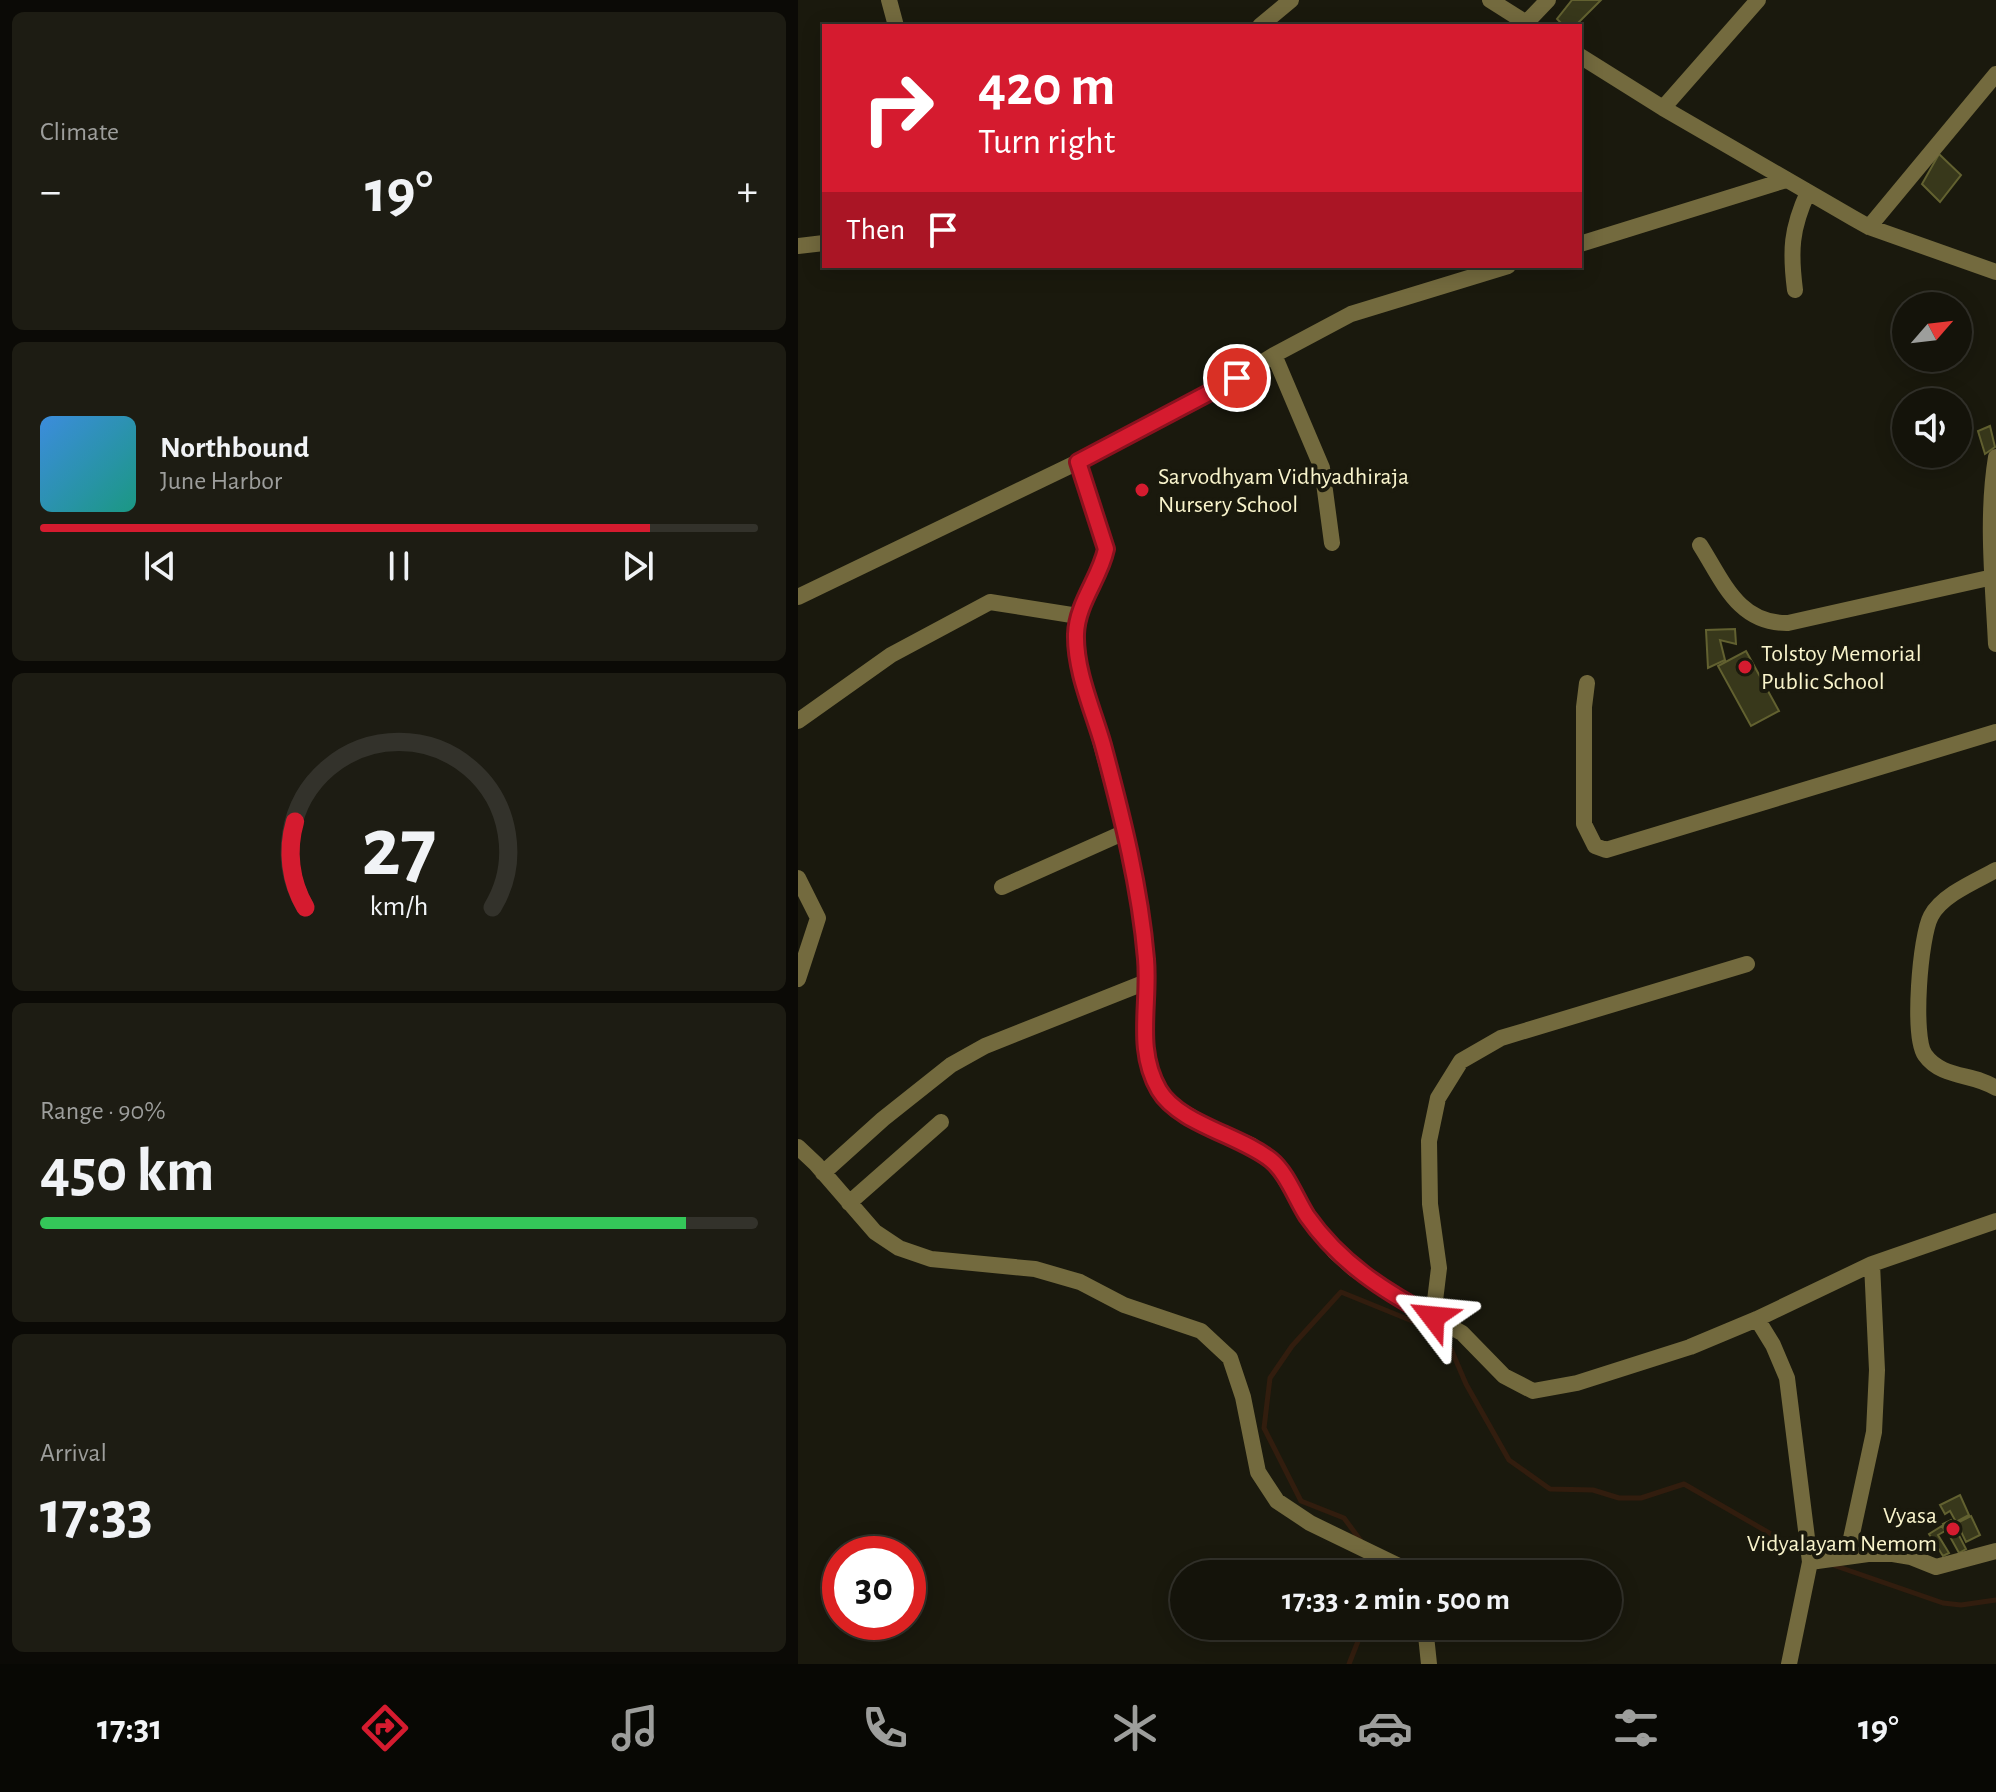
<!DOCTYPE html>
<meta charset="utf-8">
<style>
:root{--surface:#14130a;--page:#1d1c13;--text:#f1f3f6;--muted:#9d9e9c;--line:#33322b;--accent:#d51b2f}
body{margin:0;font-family:"Alegreya Sans",sans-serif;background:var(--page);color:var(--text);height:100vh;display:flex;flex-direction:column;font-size:30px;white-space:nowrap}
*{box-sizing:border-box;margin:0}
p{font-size:26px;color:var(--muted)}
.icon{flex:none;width:44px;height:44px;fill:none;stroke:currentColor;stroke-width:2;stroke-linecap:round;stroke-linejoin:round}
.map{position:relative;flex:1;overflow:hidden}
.sheet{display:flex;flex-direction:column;gap:12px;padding:12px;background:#0b0a06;width:798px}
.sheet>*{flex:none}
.guide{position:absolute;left:24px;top:24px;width:760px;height:244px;border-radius:0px;box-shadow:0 4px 20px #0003,0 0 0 2px var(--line);background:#d51b2f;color:#fff;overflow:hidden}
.needle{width:52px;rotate:62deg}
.controls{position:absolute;left:1094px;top:292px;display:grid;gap:16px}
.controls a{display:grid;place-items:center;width:80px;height:80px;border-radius:50%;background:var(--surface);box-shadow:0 4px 20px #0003,0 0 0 2px var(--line);font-size:40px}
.speed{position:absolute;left:24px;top:1536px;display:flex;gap:16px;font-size:40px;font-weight:700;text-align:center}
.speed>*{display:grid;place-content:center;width:104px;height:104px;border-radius:50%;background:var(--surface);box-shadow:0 4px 20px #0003,0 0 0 2px var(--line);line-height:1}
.speed .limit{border:12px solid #d22;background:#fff;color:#111}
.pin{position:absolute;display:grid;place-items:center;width:68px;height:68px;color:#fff;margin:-34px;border:4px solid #fff;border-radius:50%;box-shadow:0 2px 8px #0007}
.me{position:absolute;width:88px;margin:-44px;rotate:299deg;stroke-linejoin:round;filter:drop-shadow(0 0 6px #0008)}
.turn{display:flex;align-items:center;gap:28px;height:168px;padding:0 24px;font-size:36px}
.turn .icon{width:104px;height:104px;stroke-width:2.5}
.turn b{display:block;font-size:56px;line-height:68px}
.then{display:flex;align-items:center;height:76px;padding:0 24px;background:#0003;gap:16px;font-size:30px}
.big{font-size:60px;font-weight:700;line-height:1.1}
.sheet .card{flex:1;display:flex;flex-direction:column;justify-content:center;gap:12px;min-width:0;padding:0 28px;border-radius:12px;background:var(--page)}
.sheet .dial{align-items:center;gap:0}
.dial svg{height:208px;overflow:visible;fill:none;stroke:var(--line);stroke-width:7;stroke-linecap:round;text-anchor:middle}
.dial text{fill:var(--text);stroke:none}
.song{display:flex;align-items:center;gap:24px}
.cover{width:96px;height:96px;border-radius:12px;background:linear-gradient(135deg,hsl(210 70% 55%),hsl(170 70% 35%))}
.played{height:8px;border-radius:4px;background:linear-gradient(90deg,var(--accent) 85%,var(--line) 85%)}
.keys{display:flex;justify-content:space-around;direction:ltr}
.heat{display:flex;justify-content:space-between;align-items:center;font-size:44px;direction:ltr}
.charge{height:12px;border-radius:6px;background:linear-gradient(90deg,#34c759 90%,var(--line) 0)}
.trip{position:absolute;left:372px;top:1560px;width:452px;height:80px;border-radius:40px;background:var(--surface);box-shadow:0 4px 20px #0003,0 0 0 2px var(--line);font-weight:700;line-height:80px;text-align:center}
.tab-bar{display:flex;height:128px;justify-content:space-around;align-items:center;background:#080804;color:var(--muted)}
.tab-bar .icon{width:56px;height:56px}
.tab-bar .on{color:var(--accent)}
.tab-bar b{font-size:36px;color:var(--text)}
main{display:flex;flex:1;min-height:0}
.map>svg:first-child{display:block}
</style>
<main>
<section class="sheet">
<div class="card"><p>Climate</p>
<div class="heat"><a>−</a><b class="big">19°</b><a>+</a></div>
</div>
<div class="card">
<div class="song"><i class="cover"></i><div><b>Northbound</b><p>June Harbor</p></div></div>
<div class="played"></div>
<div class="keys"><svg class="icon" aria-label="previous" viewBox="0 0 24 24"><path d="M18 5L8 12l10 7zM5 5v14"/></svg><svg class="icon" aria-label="pause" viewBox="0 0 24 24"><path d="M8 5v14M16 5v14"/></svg><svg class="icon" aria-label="next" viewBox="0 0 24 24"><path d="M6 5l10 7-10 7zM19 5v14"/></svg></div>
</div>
<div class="card dial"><svg viewBox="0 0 100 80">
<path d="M14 69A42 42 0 1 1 86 69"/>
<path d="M14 69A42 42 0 0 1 10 36" stroke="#d51b2f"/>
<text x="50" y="56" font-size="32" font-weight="700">27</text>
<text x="50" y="72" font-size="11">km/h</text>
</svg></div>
<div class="card"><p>Range · 90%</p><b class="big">450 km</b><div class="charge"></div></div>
<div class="card"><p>Arrival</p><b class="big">17:33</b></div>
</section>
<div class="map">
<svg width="1198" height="1664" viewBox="0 0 1198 1664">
<rect width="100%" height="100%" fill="#1a190d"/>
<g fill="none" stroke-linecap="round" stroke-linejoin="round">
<path stroke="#321d0e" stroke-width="5" d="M563,1541L546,1518L503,1501L466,1428L472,1378L494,1346L543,1292L634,1329L653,1349L668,1384L711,1460L752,1489L795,1490L821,1498H843L886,1484L1001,1550
M571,1557L573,1574
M1035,1565L1145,1603L1163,1605L1198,1600
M551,1664L566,1626"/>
</g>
<path fill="#38381b" stroke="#626130" stroke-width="2" d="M774,0H803L777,26H766L759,19Z
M1141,154L1163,175L1142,202L1124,184Z
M1192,426L1197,447L1187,454L1180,431Z
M937,629L938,644L922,640L927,660L910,668L908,630Z
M948,651L981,711L953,726L920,666Z
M1162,1495L1171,1515L1158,1522L1152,1511L1147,1514L1142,1505Z
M1173,1516L1182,1535L1168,1542L1159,1523Z
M1153,1520L1168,1549L1161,1553L1145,1524Z
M1144,1526L1147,1531L1140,1535L1151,1553L1145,1556L1131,1534Z"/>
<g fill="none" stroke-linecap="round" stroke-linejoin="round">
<path stroke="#736a3e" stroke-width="16" d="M91,0L98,26
M692,0L733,26
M728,23L750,0
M462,26L493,0
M782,56L865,108L1055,218L1071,227L1198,272
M865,108L960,0
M1071,227L1198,74
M782,244L988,180
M0,246L26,243
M997,290C992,251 993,229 1010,192
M476,355L524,468L534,543
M1198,457C1188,518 1195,582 1198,644
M280,462L308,549L305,563L280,616L279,656L327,832L340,900L349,962L346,1039L356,1080L362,1093L380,1109L411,1127L453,1145L477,1163L510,1217L537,1252L556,1269L594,1295L664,1333L706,1376L735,1391L779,1383L892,1347L959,1319L1074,1264L1198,1221
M902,545C925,581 940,624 990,623L1195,577
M0,597L280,462L421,389L476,355L553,314L710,266
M789,683L786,707V824L797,846L808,850L1198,732
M0,721L93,655L192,602L280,616
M1198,870C1178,881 1144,895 1133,916C1122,936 1114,1037 1127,1055C1144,1079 1176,1073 1198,1088
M0,878L20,918L0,979
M204,887L327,832
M0,1147L18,1164L77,1232L101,1248L133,1259L237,1269L282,1282L326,1305L403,1331L432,1358L445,1397L460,1472L479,1501L512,1523L609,1570L611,1574
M25,1173L85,1119L153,1065L187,1046L348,982
M51,1203L143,1122
M635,1317L641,1268L632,1204L631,1141L640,1098L663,1061L703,1038L949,964
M959,1319L975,1345L989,1378L1012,1562L991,1664
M1049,1557L1076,1432L1079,1370L1074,1264
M1012,1562L1070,1554H1095L1113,1557L1138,1567L1198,1551
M627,1626L631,1664"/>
</g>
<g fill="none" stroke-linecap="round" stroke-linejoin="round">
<defs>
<path id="route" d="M439,378L280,462L308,549C302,578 279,603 278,634C277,671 295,710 305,745C324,816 342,887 348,959C352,1004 337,1049 361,1090C381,1124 442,1135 473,1160C489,1173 498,1199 509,1216C542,1263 586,1291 635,1317"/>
</defs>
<use href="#route" stroke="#8a121f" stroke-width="20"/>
<use href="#route" stroke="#d51b2f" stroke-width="14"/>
</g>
<g fill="#d51b2f" stroke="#1a190d" stroke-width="3">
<circle cx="344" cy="490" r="8"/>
<circle cx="947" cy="667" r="8"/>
<circle cx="1155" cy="1529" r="8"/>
</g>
<g text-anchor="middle" stroke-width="8" stroke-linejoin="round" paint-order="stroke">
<g font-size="24" fill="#f9f4cc" stroke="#1a190d" text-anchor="start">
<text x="360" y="484">Sarvodhyam Vidhyadhiraja<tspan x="360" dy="28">Nursery School</tspan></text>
<text x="963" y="661">Tolstoy Memorial<tspan x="963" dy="28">Public School</tspan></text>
<text x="1139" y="1523" text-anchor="end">Vyasa<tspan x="1139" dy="28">Vidyalayam Nemom</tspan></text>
</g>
</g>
</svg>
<div class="controls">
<a><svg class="needle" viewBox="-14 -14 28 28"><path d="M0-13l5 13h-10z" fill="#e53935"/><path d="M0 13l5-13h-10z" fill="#9d9e9c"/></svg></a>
<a><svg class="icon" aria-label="sound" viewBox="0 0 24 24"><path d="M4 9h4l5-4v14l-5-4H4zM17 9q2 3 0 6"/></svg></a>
</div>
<div class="speed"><div class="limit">30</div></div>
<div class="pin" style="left:439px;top:378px;background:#d93025"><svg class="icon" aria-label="arrive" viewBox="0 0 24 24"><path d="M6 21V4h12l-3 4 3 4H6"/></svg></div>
<svg class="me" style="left:635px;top:1317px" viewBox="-20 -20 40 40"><path d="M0-17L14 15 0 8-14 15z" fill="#d51b2f" stroke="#fff" stroke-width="4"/></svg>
<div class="trip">17:33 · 2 min · 500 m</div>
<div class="guide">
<div class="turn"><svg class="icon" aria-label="right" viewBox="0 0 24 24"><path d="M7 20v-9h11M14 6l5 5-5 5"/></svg><div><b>420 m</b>Turn right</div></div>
<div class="then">Then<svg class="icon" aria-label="arrive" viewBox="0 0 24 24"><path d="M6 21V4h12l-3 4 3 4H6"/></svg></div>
</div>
</div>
</main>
<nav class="tab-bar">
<b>17:31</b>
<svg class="icon on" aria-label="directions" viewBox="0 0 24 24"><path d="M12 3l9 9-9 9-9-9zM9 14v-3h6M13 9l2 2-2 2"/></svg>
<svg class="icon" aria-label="music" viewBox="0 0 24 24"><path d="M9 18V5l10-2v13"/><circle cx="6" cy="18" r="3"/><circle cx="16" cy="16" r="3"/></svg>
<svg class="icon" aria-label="phone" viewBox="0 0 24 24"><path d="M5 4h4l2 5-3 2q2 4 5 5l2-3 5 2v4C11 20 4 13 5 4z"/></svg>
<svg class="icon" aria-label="climate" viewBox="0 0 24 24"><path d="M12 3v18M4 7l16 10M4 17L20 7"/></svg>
<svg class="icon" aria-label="car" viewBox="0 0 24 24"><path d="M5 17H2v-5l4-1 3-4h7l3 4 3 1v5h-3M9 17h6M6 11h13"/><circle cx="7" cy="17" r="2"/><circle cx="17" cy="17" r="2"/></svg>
<svg class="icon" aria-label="filters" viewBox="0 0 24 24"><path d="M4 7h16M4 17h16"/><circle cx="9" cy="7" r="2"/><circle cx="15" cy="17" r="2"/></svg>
<b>19°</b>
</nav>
